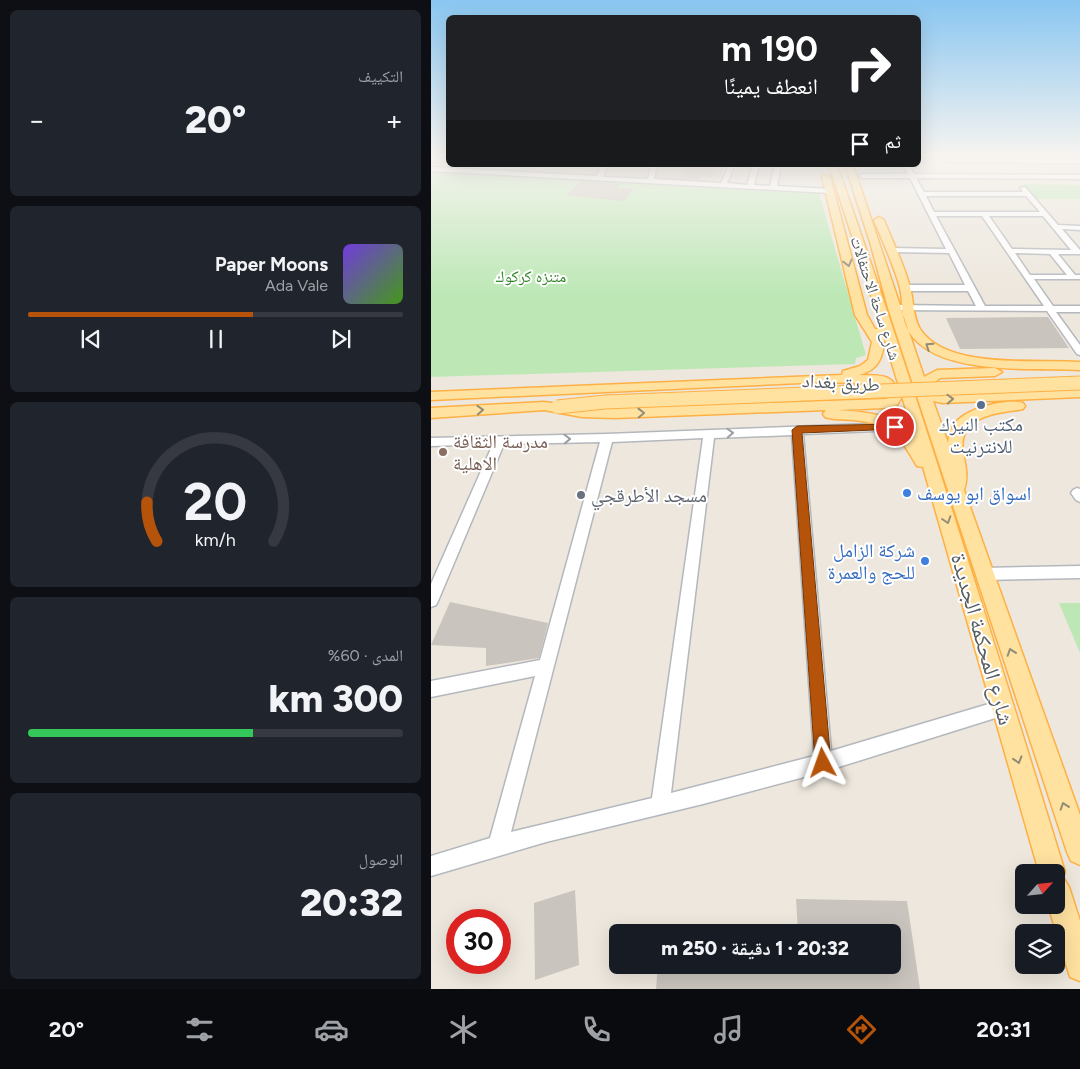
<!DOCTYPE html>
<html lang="ar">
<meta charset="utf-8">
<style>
:root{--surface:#171b24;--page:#20242c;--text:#f1f3f6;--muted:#9ea1a6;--line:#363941;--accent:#b45309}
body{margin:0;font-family:Figtree,"Noto Naskh Arabic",sans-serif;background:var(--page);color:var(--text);direction:rtl;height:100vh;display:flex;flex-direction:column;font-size:19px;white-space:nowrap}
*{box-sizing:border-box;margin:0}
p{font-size:16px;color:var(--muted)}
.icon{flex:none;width:28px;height:28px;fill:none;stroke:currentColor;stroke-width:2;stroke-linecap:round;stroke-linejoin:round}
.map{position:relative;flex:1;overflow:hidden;direction:ltr}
.side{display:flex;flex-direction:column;gap:10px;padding:10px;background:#0d0f14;width:431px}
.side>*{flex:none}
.guide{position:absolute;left:15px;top:15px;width:475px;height:152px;border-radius:8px;box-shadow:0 5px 20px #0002;direction:rtl;background:#202124;color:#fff;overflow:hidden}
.needle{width:32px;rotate:63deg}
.fabs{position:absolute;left:584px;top:864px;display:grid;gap:10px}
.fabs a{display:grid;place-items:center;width:50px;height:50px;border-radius:8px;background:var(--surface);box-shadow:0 5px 20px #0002;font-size:25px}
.speed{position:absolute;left:15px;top:909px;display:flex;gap:10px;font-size:25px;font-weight:700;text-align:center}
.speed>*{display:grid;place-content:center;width:65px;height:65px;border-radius:50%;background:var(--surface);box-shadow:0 5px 20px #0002;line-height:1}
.speed .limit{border:8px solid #d22;background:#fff;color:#111}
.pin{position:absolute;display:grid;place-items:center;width:42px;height:42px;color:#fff;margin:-21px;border:2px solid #fff;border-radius:50%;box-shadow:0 1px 5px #0007}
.me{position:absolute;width:55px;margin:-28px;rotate:356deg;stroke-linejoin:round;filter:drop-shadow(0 0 4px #0008)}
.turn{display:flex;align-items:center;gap:18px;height:105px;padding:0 20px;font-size:22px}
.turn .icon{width:65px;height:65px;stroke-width:2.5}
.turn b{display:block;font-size:35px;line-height:42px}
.then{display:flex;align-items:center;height:48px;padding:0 20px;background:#0003;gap:10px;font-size:19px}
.big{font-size:38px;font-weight:800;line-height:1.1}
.side .tile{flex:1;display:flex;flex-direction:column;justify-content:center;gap:8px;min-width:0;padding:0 18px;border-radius:8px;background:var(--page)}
.side .dial{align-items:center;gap:0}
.dial svg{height:130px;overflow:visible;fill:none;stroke:var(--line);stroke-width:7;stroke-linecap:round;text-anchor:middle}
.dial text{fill:var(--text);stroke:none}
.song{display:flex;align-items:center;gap:15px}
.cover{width:60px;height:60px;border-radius:8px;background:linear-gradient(135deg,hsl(260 70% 55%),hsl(100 70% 35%))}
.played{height:5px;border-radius:2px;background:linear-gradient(90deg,var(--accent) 60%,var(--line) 60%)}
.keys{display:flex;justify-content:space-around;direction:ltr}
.heat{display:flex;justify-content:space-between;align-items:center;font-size:28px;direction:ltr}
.charge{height:8px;border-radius:4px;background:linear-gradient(90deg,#34c759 60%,var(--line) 0)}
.trip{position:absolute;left:178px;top:924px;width:292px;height:50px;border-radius:8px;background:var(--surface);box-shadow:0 5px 20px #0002;font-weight:800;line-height:50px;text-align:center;direction:rtl}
.tab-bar{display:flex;height:80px;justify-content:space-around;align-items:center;background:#090b0e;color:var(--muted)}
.tab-bar .icon{width:35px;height:35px}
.tab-bar .on{color:var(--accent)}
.tab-bar b{font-size:22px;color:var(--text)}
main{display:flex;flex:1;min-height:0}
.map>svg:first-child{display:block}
</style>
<main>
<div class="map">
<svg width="649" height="989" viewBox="0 0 649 989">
<rect width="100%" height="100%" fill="#ede7dd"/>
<path fill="#dfd8ce" d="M227,165H294L286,183L224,180Z"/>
<path fill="#bde8b6" d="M0,172L388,194L435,355L425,358L424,364L0,377Z
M593,184L649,185V199H605Z
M628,603H649V653Z"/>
<path fill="#c9c4bd" d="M257,165H287L281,177L269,176L268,180L249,179Z
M150,181L189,184L186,188L202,189L193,201L135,195Z
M617,317L638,348L529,349L515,318Z
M19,602L117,623L108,658L55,666V648L0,645Z
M144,890L148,965L104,980L103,903Z
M365,899L476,901L489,989H225L227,965H461V932H367Z"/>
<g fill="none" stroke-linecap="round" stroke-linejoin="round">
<defs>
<path id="minor" d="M517,159H649V163L515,162Z
M171,165H177L172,177L217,179L220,165H226L223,179L290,183L298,165H304L296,183L316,185L322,165H328L323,185L339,186L344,165H350L346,186L398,189L401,191L398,193L0,171V167L166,176Z
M472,165H478L483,174L649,175V179L485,178L493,192H592L589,188L594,187L627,225L649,226V230L631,229L649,250V254H627L644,275H649V279H603L622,306H649V312H625L649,345V355L646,354L616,311L460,310L459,308L463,305L545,306L537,291H474L470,288L474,285H534L518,253L460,252L456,250L460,248L515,249L479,178H431L428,176L431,174H477ZM495,196H595L609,212H503ZM505,216H551L613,306H554ZM558,216H612L640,250L581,249ZM584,253L619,254L636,275H599Z
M464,423L470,427L468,430L372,434L400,751L571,700L577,702L579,708L577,714L392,772L272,804L115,842L0,876V856L59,838L104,676L0,697V681L109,660L169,442L73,444L7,601L5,605L0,607V584L62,444L0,446V438L176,434ZM361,435L383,756L240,793L283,438ZM272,438L221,798L80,832L181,442Z
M646,488L649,489V502L645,500L640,493L642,490Z
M649,566V578L553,580L548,578L546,574L548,570L553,568Z"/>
<path id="major" d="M398,165H406C488,399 561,635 634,872L632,877L638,887L649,921V981L639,977L617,905H625V872H608L492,467L486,466C467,434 461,424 422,420C412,419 403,420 394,417L392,414L395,410L184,418L151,417L113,410L0,418V408L113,402L151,407L184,408L456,399L457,397L453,387L448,384L392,382L0,400V392L411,375L412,371L429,366L437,360L441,342L424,315L391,177L392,175L399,177L436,315L444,329H451ZM453,337L483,436C464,414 434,412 407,410L454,408L466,405L471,397C460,372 452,376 428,375C448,370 453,356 453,337Z
M414,165H422L493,377L506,370L564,368L571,372L564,376L509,378L504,382L507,392L512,395L649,389V397L512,403L502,401L517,443C518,435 520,428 525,422C537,408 575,398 592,403L594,406L592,409L587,410C562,413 527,418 532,451C534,465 538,476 533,490L649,815V865L640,861L636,852L457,308L439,242Z
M448,217L453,220C461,241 472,262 478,284C483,298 481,316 489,329C516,370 605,359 649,362V370C602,367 498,378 475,326C470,314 472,300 469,288C463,265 452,243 443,220Z"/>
</defs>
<use href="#minor" stroke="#b4b8bd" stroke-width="3"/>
<use href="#major" stroke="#ffb044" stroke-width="3"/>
<use href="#minor" fill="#fff" fill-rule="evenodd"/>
<use href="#major" fill="#ffe2a0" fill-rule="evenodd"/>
<defs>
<path id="major-bridge" d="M126,407L174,402L649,383"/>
</defs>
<use href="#major-bridge" stroke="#ffb044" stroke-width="15" stroke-linecap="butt"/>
<use href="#major-bridge" stroke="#ffe2a0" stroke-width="13"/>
</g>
<defs><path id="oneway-chevron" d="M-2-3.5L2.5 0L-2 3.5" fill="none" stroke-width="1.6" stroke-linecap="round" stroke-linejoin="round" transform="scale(1.25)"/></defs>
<g stroke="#928c77">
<use href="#oneway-chevron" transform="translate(417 263) rotate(76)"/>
<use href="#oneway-chevron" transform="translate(498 346) rotate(-146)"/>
<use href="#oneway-chevron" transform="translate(519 399) rotate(-2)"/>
<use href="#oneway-chevron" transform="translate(49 410) rotate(-3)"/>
<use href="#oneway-chevron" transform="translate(210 413) rotate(-1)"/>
<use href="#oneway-chevron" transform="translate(516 520) rotate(72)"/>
<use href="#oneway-chevron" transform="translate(580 652) rotate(-109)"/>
<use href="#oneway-chevron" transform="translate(587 760) rotate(73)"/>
<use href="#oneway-chevron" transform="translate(633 806) rotate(-109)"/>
</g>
<g stroke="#9a9ea0">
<use href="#oneway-chevron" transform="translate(299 433) rotate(-3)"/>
<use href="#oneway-chevron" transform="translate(136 439) rotate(-2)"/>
</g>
<linearGradient id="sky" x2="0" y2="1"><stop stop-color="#89c6f1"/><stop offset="0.53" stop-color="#f7f4f0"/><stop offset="1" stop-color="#f7f4f0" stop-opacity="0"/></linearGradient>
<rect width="649" height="294" fill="url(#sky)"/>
<path fill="#b45309" stroke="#753606" d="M464,424L467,425V429L371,433L400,763L398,769L392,772L386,769L384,763L361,430L366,426Z"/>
<circle fill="#5c6f8a" stroke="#fff" stroke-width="2" cx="550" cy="405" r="5"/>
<circle fill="#8d6e63" stroke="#fff" stroke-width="2" cx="12" cy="452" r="5"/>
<g fill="#3f7fe0" stroke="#fff" stroke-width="2">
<circle cx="476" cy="493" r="5"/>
<circle cx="494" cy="561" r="5"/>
</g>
<circle fill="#6b7280" stroke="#fff" stroke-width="2" cx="150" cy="495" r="5"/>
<g text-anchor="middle" stroke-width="4" stroke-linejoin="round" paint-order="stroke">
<g font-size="16" fill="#33852b" stroke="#fff">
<text x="100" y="282">متنزه كركوك</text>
</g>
<g font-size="16" fill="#575d61" stroke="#fff">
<text transform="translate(445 298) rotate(72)" y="6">شارع ساحة الاحتفالات</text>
</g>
<g font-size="19" fill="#575d61" stroke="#fff">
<text transform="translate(410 382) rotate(3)" y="7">طريق بغداد</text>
</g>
<g font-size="19" fill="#4e5e75" stroke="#fff">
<text x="550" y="431">مكتب النيزك<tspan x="550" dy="22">للانترنيت</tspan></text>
</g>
<g font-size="19" fill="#785e54" stroke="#fff" text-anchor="start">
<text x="22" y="448">مدرسة الثقافة<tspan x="22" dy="22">الاهلية</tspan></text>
</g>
<g font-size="19" fill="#366cbe" stroke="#fff" text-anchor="start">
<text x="486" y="500">اسواق ابو يوسف</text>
<text x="484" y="557" text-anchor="end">شركة الزامل<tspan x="484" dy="22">للحج والعمرة</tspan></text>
</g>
<g font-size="19" fill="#5b616d" stroke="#fff" text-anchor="start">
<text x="160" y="502">مسجد الأطرقجي</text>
</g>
<g font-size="22" fill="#575d61" stroke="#fff">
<text transform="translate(552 639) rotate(74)" y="8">شارع المحكمة الجديدة</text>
</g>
</g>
</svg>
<div class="fabs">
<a><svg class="needle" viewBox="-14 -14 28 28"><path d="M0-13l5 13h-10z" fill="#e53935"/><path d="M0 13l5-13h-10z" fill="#9ea1a6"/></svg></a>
<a><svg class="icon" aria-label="layers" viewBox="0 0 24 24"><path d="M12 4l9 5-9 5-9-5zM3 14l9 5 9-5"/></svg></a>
</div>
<div class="speed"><div class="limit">30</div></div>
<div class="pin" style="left:464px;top:427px;background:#d93025"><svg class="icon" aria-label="arrive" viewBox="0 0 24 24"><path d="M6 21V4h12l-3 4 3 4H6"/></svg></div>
<svg class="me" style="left:392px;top:763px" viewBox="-20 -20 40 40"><path d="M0-17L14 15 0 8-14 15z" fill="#b45309" stroke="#fff" stroke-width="4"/></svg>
<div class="trip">20:32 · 1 دقيقة · 250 m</div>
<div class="guide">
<div class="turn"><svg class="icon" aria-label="right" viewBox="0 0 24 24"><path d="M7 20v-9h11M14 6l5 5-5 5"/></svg><div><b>190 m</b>انعطف يمينًا</div></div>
<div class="then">ثم<svg class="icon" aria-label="arrive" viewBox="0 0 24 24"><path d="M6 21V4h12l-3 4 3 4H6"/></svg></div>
</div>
</div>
<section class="side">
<div class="tile"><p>التكييف</p>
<div class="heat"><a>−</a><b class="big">20°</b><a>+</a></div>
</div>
<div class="tile">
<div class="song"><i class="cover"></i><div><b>Paper Moons</b><p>Ada Vale</p></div></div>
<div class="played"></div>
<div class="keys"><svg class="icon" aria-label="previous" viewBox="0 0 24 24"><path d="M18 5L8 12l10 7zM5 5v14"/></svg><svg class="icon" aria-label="pause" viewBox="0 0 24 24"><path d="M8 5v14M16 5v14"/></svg><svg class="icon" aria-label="next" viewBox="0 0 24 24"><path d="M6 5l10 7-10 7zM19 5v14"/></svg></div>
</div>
<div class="tile dial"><svg viewBox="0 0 100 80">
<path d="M14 69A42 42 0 1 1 86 69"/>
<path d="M14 69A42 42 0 0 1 8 45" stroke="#b45309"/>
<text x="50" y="56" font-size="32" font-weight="700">20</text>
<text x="50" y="72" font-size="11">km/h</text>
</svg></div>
<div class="tile"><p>المدى · 60%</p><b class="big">300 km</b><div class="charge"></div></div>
<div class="tile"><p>الوصول</p><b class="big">20:32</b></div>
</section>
</main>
<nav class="tab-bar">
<b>20:31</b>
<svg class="icon on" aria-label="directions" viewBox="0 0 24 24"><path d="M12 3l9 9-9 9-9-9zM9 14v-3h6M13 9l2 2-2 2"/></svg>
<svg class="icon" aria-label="music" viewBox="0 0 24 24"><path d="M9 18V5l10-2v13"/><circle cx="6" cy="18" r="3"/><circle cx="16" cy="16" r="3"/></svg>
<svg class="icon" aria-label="phone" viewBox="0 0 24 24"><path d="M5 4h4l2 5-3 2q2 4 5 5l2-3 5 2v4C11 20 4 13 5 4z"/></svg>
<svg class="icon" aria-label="climate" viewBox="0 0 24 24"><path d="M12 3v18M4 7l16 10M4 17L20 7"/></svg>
<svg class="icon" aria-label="car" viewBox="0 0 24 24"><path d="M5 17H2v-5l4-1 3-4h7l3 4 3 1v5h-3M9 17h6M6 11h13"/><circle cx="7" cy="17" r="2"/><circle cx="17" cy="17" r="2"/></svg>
<svg class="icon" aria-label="filters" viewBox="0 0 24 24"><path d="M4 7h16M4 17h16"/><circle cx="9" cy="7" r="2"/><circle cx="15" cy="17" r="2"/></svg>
<b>20°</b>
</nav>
